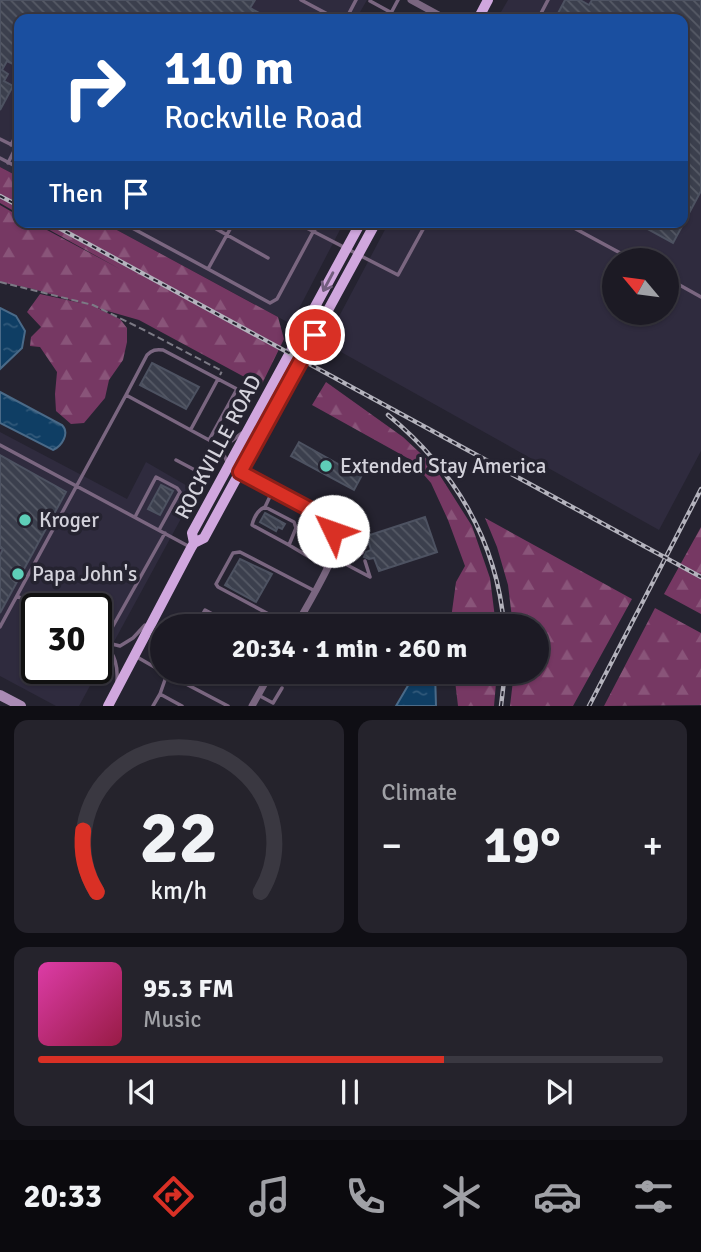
<!DOCTYPE html>
<meta charset="utf-8">
<style>
:root{--surface:#1c1a24;--page:#25232c;--text:#f1f3f6;--muted:#a0a1a6;--line:#3a3841;--accent:#d93025}
body{margin:0;font-family:Signika,sans-serif;background:var(--page);color:var(--text);height:100vh;display:flex;flex-direction:column;font-size:26px;white-space:nowrap}
*{box-sizing:border-box;margin:0}
p{font-size:23px;color:var(--muted)}
.icon{flex:none;width:38px;height:38px;fill:none;stroke:currentColor;stroke-width:2;stroke-linecap:round;stroke-linejoin:round}
.map{position:relative;height:706px;overflow:hidden}
.side{display:flex;flex-direction:column;gap:14px;padding:14px;background:#0f0e14;flex:1}
.side>*{flex:none}
.banner{position:absolute;left:14px;top:14px;width:674px;height:214px;border-radius:14px;box-shadow:0 2px 5px #0004,0 0 0 2px var(--line);background:#1a4fa0;color:#fff;overflow:hidden}
.needle{width:46px;rotate:299deg}
.fabs{position:absolute;left:602px;top:248px;display:grid;gap:14px}
.fabs a{display:grid;place-items:center;width:77px;height:77px;border-radius:50%;background:var(--surface);box-shadow:0 2px 5px #0004,0 0 0 2px var(--line);font-size:35px}
.speed{position:absolute;left:21px;top:593px;display:flex;gap:14px;font-size:35px;font-weight:700;text-align:center}
.speed>*{display:grid;place-content:center;width:91px;height:91px;border-radius:50%;background:var(--surface);box-shadow:0 2px 5px #0004,0 0 0 2px var(--line);line-height:1}
.speed .limit{border:4px solid #111;border-radius:10px;background:#fff;color:#111}
.pin{position:absolute;display:grid;place-items:center;width:60px;height:60px;color:#fff;margin:-30px;border:4px solid #fff;border-radius:50%;box-shadow:0 2px 7px #0007}
.me{position:absolute;width:77px;margin:-38px;rotate:312deg;stroke-linejoin:round;filter:drop-shadow(0 0 5px #0008)}
.turn{display:flex;align-items:center;gap:24px;height:147px;padding:0 35px;font-size:32px}
.turn .icon{width:91px;height:91px;stroke-width:2.5}
.turn b{display:block;font-size:49px;line-height:60px}
.then{display:flex;align-items:center;height:66px;padding:0 35px;background:#0003;gap:14px;font-size:26px}
.big{font-size:52px;font-weight:700;line-height:1.1}
.side .tile{flex:1;display:flex;flex-direction:column;justify-content:center;gap:10px;min-width:0;padding:0 24px;border-radius:14px;background:var(--page)}
.side .dial{align-items:center;gap:0}
.dial svg{height:182px;overflow:visible;fill:none;stroke:var(--line);stroke-width:7;stroke-linecap:round;text-anchor:middle}
.dial text{fill:var(--text);stroke:none}
.song{display:flex;align-items:center;gap:21px}
.cover{width:84px;height:84px;border-radius:10px;background:linear-gradient(135deg,hsl(320 70% 55%),hsl(340 70% 35%))}
.played{height:7px;border-radius:4px;background:linear-gradient(90deg,var(--accent) 65%,var(--line) 65%)}
.keys{display:flex;justify-content:space-around;direction:ltr}
.heat{display:flex;justify-content:space-between;align-items:center;font-size:38px;direction:ltr}
.side .tiles{flex:1;display:grid;gap:14px;grid-template-columns:1fr 1fr}
.tile:last-child{grid-column:span 2}
.trip{position:absolute;left:150px;top:614px;width:399px;height:70px;border-radius:35px;background:var(--surface);box-shadow:0 2px 5px #0004,0 0 0 2px var(--line);font-weight:700;line-height:70px;text-align:center}
.dock{display:flex;height:112px;justify-content:space-around;align-items:center;background:#0b0a0e;color:var(--muted)}
.dock .icon{width:49px;height:49px}
.dock .current{color:var(--accent)}
.dock b{font-size:32px;color:var(--text)}
.map>svg:first-child{display:block}
</style>
<div class="map">
<svg width="701" height="706" viewBox="0 0 701 706">
<defs>
<pattern id="forest-firs" width="22" height="20" patternUnits="userSpaceOnUse" patternTransform="scale(1.75)"><rect width="22" height="20" fill="#763863"/><path d="M5 1l3.5 6h-7zM16 11l3.5 6h-7z" fill="#895479"/></pattern>
<pattern id="water-ripples" width="26" height="14" patternUnits="userSpaceOnUse" patternTransform="scale(1.75)"><rect width="26" height="14" fill="#0f3e64"/><path d="M2 4q2-2 4 0t4 0M15 11q2-2 4 0t4 0" fill="none" stroke="#31597a"/></pattern>
<pattern id="building-back-hatch" width="6" height="6" patternUnits="userSpaceOnUse" patternTransform="scale(1.75)"><rect width="6" height="6" fill="#3b3f4d"/><path d="M-1 5l2 2M0 0l6 6M5-1l2 2" fill="none" stroke="#565a66"/></pattern>
</defs>
<rect width="100%" height="100%" fill="#252330"/>
<path fill="#2f2b3e" fill-rule="evenodd" d="M0,0H367L356,19H19V177L0,167Z
M508,0H701V451L659,530L325,343L389,222H682V19H497ZM614,261H667V313H614Z
M102,222H344L291,324Z
M0,432L127,499L146,462L196,491L79,706H56L0,676ZM37,609H96V668H37Z"/>
<path fill="url(#forest-firs)" d="M0,167L19,177V214L0,203Z
M0,205L19,216V222H32L120,269L35,222H102L278,317L284,339L261,386L139,320L97,308L120,319L127,328V342L123,360L109,380L105,398L84,423L71,424L56,411L55,394L57,372L40,347L30,346L31,337L41,327L27,312L40,294L81,303L33,289L0,282Z
M326,382L403,437L434,466L472,526L490,578L496,626H450L456,582L465,566L448,520L431,483L411,460L312,405Z
M485,518L632,599L573,706H510L514,672H537V626H513L508,585L497,547Z
M701,527V614L664,594Z
M655,608L701,633V705L604,706Z
M454,672H497L494,706H458Z"/>
<path fill="url(#water-ripples)" stroke="#4a6a88" stroke-width="2" d="M0,308L16,316L25,331L22,348L0,369Z
M0,392L62,425C70,433 62,446 53,450L0,423Z
M416,672H435L436,706H396Z"/>
<path fill="url(#building-back-hatch)" stroke="#4d5261" stroke-width="2" d="M0,0H255L250,8L270,19H19V67L7,61L2,70L8,74L4,81L13,86L0,110Z
M565,0H580L589,5L592,0H701V191L673,243L635,222H682V19H555Z
M152,363L199,387L186,409L140,385Z
M299,442L361,477L354,490L291,456Z
M0,455L66,492L0,613V555L3,549L0,548Z
M161,485L173,491L160,515L148,509Z
M265,513L285,524L282,529L278,527L276,531L260,522Z
M425,517L437,552L379,571L374,558L369,559L364,557L366,552L371,550L367,536Z
M240,559L272,574L256,602L225,585Z
M43,668H68L60,683L41,672Z"/>
<g fill="none" stroke-linecap="round" stroke-linejoin="round">
<path stroke="#7c7a85" stroke-width="2" stroke-dasharray="7 3.5" stroke-linecap="butt" d="M0,282L93,305L144,330L222,371L220,375"/>
<path stroke="#7a6680" stroke-width="3.5" d="M301,0L337,19
M370,1L403,19
M391,13L398,0
M346,19L356,0
M538,19L548,0
M0,139L16,147L8,163
M11,145L19,129
M0,158L19,168
M121,222L208,269L234,222
M204,222L268,258
M295,222L398,275L427,222
M563,222L635,261
M208,269L270,303L277,299L313,232L321,222
M667,278L701,297
M126,395L147,355C152,350 156,349 163,350L237,389L209,440
M191,429L218,379
M0,445L190,547
M220,446L230,442L242,433
M176,460L193,469
M265,507L273,490
M135,517L156,477L177,488L180,492L159,530
M289,545L296,528L294,522L265,507C257,510 254,517 252,525L289,545L326,567
M334,558L370,577
M365,561L370,577
M345,564L351,539L357,537L362,553
M17,596L42,609
M196,626L205,610L235,626
M291,626L218,587L216,584L233,553L240,552L315,591
M0,627L126,395L220,446L228,464
M96,638L104,642L120,646L133,638L145,625
M104,642L165,533
M105,644C115,655 118,666 117,681
M137,657L163,672
M250,672L266,681
M167,674L228,706
M160,694L167,674L165,673
M260,696L273,703L282,688
M153,706L160,694L182,706"/>
<path stroke="#7a6680" stroke-width="7" d="M411,0L446,19
M229,466L315,512C325,520 334,528 336,543C337,557 304,611 296,626
M252,706L271,672"/>
<path stroke="#aa8bb5" stroke-width="10" d="M0,695L21,706"/>
<path stroke="#d0a7de" stroke-width="10" d="M478,19L488,0
M194,543L192,533L361,222
M108,706L191,548L194,543L204,538L376,222"/>
<defs>
<path id="rail" d="M0,196L19,206
M48,222L701,577
M388,415C454,469 497,541 504,626
M501,706L505,672
M589,706L701,489"/>
</defs>
<use href="#rail" stroke="#b4b3bd" stroke-width="4.5"/>
<use href="#rail" stroke="#252330" stroke-width="2" stroke-dasharray="5" stroke-linecap="butt"/>
</g>
<defs><path id="oneway-shaft" d="M-6 0H5M1.5-3L5.5 0L1.5 3" fill="none" stroke-width="1.6" stroke-linecap="round" stroke-linejoin="round" transform="scale(1.75)"/></defs>
<use stroke="#725e7e" href="#oneway-shaft" transform="translate(328 282) rotate(118)"/>
<g fill="none" stroke-linecap="round" stroke-linejoin="round">
<defs>
<path id="route" d="M315,335L240,472L315,512L327,521L333,531"/>
</defs>
<use href="#route" stroke="#8d1f18" stroke-width="18"/>
<use href="#route" stroke="#d93025" stroke-width="12"/>
</g>
<g fill="#5eceb8" stroke="#252330" stroke-width="2.5">
<circle cx="326" cy="466" r="7"/>
<circle cx="25" cy="520" r="7"/>
<circle cx="18" cy="574" r="7"/>
</g>
<g text-anchor="middle" stroke-width="7" stroke-linejoin="round" paint-order="stroke">
<g font-size="21" fill="#d3d2db" stroke="#252330">
<text transform="translate(218 447) rotate(-62)" y="7">ROCKVILLE ROAD</text>
</g>
<g font-size="21" fill="#d3d2db" stroke="#252330" text-anchor="start">
<text x="340" y="473">Extended Stay America</text>
<text x="39" y="527">Kroger</text>
<text x="32" y="581">Papa John's</text>
</g>
</g>
</svg>
<div class="fabs">
<a><svg class="needle" viewBox="-14 -14 28 28"><path d="M0-13l5 13h-10z" fill="#e53935"/><path d="M0 13l5-13h-10z" fill="#a0a1a6"/></svg></a>
</div>
<div class="speed"><div class="limit">30</div></div>
<div class="pin" style="left:315px;top:335px;background:#d93025"><svg class="icon" aria-label="arrive" viewBox="0 0 24 24"><path d="M6 21V4h12l-3 4 3 4H6"/></svg></div>
<svg class="me" style="left:333px;top:531px" viewBox="-20 -20 40 40"><circle r="19" fill="#fff"/><path d="M0-13L10 11 0 6-10 11z" fill="#d93025"/></svg>
<div class="trip">20:34 · 1 min · 260 m</div>
<div class="banner">
<div class="turn"><svg class="icon" aria-label="right" viewBox="0 0 24 24"><path d="M7 20v-9h11M14 6l5 5-5 5"/></svg><div><b>110 m</b>Rockville Road</div></div>
<div class="then">Then<svg class="icon" aria-label="arrive" viewBox="0 0 24 24"><path d="M6 21V4h12l-3 4 3 4H6"/></svg></div>
</div>
</div>
<section class="side">
<div class="tiles">
<div class="tile dial"><svg viewBox="0 0 100 80">
<path d="M14 69A42 42 0 1 1 86 69"/>
<path d="M14 69A42 42 0 0 1 8 42" stroke="#d93025"/>
<text x="50" y="56" font-size="32" font-weight="700">22</text>
<text x="50" y="72" font-size="11">km/h</text>
</svg></div>
<div class="tile"><p>Climate</p>
<div class="heat"><a>−</a><b class="big">19°</b><a>+</a></div>
</div>
<div class="tile">
<div class="song"><i class="cover"></i><div><b>95.3 FM</b><p>Music</p></div></div>
<div class="played"></div>
<div class="keys"><svg class="icon" aria-label="previous" viewBox="0 0 24 24"><path d="M18 5L8 12l10 7zM5 5v14"/></svg><svg class="icon" aria-label="pause" viewBox="0 0 24 24"><path d="M8 5v14M16 5v14"/></svg><svg class="icon" aria-label="next" viewBox="0 0 24 24"><path d="M6 5l10 7-10 7zM19 5v14"/></svg></div>
</div>
</div>
</section>
<nav class="dock">
<b>20:33</b>
<svg class="icon current" aria-label="directions" viewBox="0 0 24 24"><path d="M12 3l9 9-9 9-9-9zM9 14v-3h6M13 9l2 2-2 2"/></svg>
<svg class="icon" aria-label="music" viewBox="0 0 24 24"><path d="M9 18V5l10-2v13"/><circle cx="6" cy="18" r="3"/><circle cx="16" cy="16" r="3"/></svg>
<svg class="icon" aria-label="phone" viewBox="0 0 24 24"><path d="M5 4h4l2 5-3 2q2 4 5 5l2-3 5 2v4C11 20 4 13 5 4z"/></svg>
<svg class="icon" aria-label="climate" viewBox="0 0 24 24"><path d="M12 3v18M4 7l16 10M4 17L20 7"/></svg>
<svg class="icon" aria-label="car" viewBox="0 0 24 24"><path d="M5 17H2v-5l4-1 3-4h7l3 4 3 1v5h-3M9 17h6M6 11h13"/><circle cx="7" cy="17" r="2"/><circle cx="17" cy="17" r="2"/></svg>
<svg class="icon" aria-label="filters" viewBox="0 0 24 24"><path d="M4 7h16M4 17h16"/><circle cx="9" cy="7" r="2"/><circle cx="15" cy="17" r="2"/></svg>
</nav>
